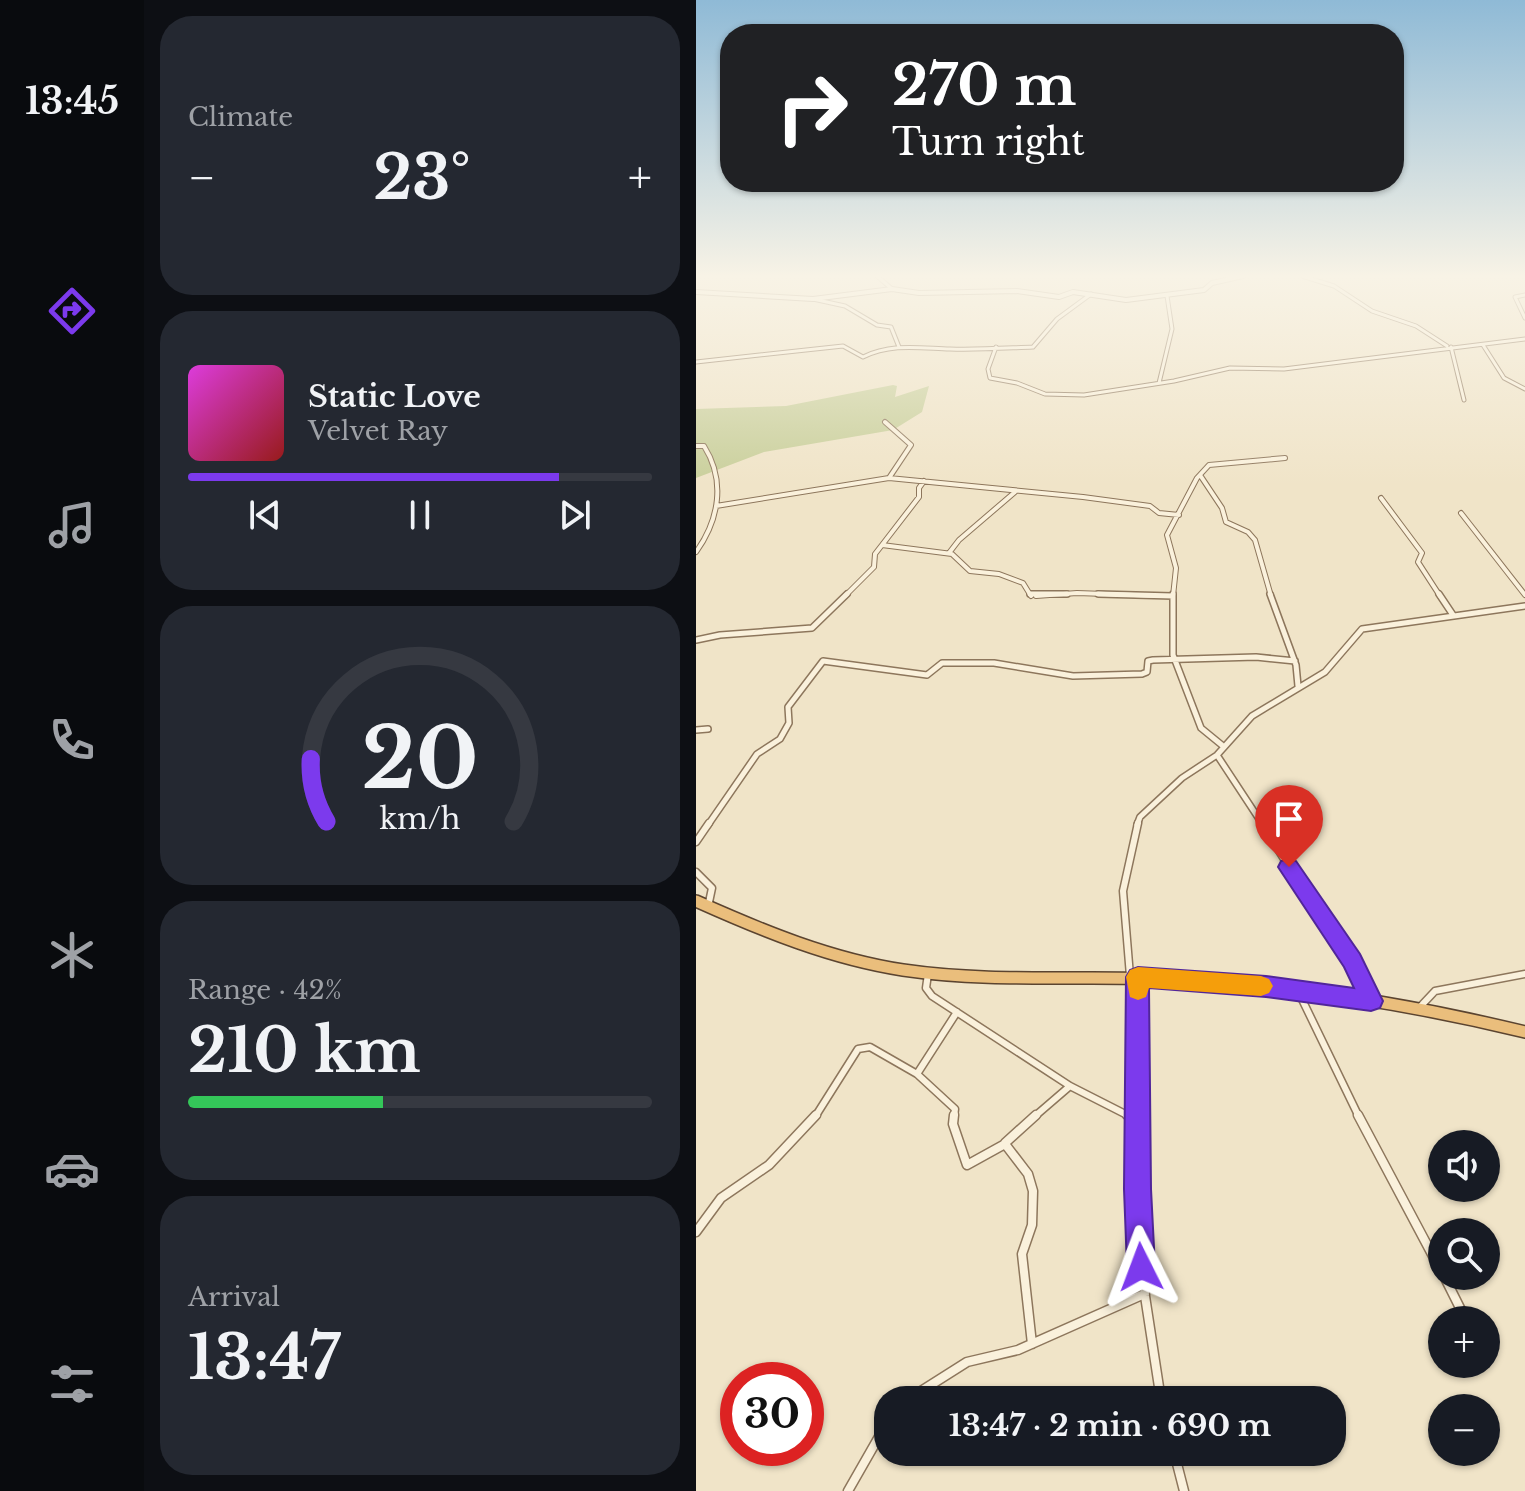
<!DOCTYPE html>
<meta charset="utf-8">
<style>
:root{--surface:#171b24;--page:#242831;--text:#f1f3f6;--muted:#9ea1a6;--line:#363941;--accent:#7c3aed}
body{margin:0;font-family:"Libre Baskerville",serif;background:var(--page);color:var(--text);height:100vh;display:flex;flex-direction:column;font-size:30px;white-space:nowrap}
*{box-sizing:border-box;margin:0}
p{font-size:26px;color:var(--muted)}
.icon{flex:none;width:44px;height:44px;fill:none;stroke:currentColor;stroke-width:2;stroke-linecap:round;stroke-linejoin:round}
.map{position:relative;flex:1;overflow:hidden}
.sheet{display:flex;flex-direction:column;gap:16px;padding:16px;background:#0d0f14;width:552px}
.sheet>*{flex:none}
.hud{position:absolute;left:24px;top:24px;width:684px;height:168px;border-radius:32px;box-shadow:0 2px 6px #0004;background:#202124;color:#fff;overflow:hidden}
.tools{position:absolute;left:732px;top:1130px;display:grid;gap:16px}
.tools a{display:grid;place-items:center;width:72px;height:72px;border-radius:50%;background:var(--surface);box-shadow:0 2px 6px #0004;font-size:40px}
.speed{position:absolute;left:24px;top:1362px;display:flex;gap:16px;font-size:40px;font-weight:700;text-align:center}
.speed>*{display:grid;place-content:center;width:104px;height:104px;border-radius:50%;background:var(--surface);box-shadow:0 2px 6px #0004;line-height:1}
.speed .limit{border:12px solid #d22;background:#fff;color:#111}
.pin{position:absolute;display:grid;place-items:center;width:68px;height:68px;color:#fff;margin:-82px -34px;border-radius:50% 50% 50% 0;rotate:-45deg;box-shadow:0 0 8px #0007}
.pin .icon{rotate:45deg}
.me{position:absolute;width:88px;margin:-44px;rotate:357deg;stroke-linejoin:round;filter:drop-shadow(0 0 6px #0008)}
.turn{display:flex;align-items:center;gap:28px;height:168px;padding:0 40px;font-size:36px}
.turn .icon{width:104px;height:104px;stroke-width:2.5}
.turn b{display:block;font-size:56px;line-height:68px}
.big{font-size:60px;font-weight:800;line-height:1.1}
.sheet .card{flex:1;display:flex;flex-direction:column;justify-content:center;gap:12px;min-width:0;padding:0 28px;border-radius:32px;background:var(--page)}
.sheet .dial{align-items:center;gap:0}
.dial svg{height:208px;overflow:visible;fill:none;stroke:var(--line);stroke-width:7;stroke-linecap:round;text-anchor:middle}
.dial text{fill:var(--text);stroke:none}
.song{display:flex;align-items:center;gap:24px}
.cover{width:96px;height:96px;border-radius:12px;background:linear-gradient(135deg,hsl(300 70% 55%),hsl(0 70% 35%))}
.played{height:8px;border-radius:4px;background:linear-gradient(90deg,var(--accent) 80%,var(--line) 80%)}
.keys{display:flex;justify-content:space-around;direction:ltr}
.heat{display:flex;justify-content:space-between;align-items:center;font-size:44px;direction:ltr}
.charge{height:12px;border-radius:6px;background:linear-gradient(90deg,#34c759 42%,var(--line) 0)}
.trip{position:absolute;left:178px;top:1386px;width:472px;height:80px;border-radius:32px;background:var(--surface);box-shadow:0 2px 6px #0004;font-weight:800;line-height:80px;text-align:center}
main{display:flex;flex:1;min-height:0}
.tab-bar{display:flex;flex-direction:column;width:144px;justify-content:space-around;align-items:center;background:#090b0e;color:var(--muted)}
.tab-bar .icon{width:56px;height:56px}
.tab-bar .active{color:var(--accent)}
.tab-bar b{font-size:36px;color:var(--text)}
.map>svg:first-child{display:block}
</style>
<main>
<nav class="tab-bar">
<b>13:45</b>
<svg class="icon active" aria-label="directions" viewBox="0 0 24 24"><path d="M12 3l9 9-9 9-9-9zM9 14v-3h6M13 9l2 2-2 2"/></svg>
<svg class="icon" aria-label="music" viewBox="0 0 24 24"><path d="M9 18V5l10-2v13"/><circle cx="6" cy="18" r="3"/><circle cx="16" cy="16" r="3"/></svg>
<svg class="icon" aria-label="phone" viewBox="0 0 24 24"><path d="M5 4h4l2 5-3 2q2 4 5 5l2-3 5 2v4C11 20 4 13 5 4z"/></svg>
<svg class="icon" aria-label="climate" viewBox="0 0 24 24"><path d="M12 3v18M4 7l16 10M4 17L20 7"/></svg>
<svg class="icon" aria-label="car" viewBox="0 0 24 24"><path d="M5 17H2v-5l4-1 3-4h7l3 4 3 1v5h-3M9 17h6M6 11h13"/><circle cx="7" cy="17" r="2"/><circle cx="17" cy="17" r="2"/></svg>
<svg class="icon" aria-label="filters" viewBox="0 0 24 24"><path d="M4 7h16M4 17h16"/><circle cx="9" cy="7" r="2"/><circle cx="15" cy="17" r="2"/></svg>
</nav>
<section class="sheet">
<div class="card"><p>Climate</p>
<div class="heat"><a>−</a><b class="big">23°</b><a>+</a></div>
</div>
<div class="card">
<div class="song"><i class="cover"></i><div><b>Static Love</b><p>Velvet Ray</p></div></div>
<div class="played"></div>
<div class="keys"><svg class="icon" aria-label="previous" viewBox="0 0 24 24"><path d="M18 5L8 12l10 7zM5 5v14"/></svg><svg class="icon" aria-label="pause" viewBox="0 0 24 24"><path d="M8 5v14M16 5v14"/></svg><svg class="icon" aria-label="next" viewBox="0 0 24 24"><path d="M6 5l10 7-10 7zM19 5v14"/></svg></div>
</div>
<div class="card dial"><svg viewBox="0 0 100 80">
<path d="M14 69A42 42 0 1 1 86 69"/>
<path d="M14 69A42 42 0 0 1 8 45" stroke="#7c3aed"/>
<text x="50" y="56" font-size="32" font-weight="700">20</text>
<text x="50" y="72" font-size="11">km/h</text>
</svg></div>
<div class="card"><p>Range · 42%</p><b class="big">210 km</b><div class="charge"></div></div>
<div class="card"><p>Arrival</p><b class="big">13:47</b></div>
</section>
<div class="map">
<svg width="829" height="1491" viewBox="0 0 829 1491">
<rect width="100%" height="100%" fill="#f0e4c8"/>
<path fill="#c9cf9b" d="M197,385L201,386L199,397L233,386L226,412L197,430L68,452L0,478V409L90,406Z"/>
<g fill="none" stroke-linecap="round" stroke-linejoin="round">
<defs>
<path id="minor-far4" d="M181,276L196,289
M606,276L638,286L676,311L720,326L751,346
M829,295L819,297L829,318
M117,299L149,306L181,325L195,327L203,347
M787,345L808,378L829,389
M300,347L292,369L294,378L321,383L349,394L388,395L478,381L534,368L588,369L829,339
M755,347L768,400
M0,362L147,346L167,357C195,343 223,348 254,349C282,350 310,348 337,347L361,319L395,294
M463,383L476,329L471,296"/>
<path id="minor-far3" d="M0,446H8C30,481 23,520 0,552
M504,475L526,508L530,522L552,532L559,540L575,596
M193,478L387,497L454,506L463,513L483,515
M228,481L223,488V497L186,545L256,554L274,571L303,574L327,583L335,596
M685,498L726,553L722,562L744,596
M20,506L193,478L215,445L189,422
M765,513L829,595
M253,553L263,540L319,492
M149,596L178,567L179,554L186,545
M340,596L381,593L466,596
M477,596L480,568L471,535L501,478L513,465L589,458"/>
<path id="minor-far2" d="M334,594H371
M402,594L477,596
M477,594V655L505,728L527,746
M574,594L600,665L602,686
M743,594L757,615
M0,640L24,635L116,628L151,594
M0,730L12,729
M521,755L567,825
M12,825L61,754L84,739L93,723L92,707L127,661L231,675L246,663H298L377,676L446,674L451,672L452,661L457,660L560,657L599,661
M441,825L444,817L486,778L521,755L556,716L629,672L666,629L829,606"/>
<path id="minor-far1" d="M566,823L610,895L651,953L675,1001
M0,842L13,823
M0,872L16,888L12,907
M232,974L230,988L236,996L374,1086L435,1117
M434,976L427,891L442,823
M442,979V1117
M602,991L663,1117
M723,1008L739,991L829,974
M221,1074L259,1109L258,1117
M119,1117L162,1049L174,1047L221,1074L261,1012
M338,1117L374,1086"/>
<path id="minor" d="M258,1115L257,1124L271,1165L309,1144L332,1174L337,1191L336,1225L326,1254L336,1344
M431,1115L442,1121
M442,1115L449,1296L465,1400
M662,1115L746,1273
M309,1143L340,1115
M0,1232L25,1198L73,1165L120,1115
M748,1276L770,1320
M211,1400L271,1362L322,1350L446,1295
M478,1452L488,1491
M152,1491L192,1421"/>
<path id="tertiary" d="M0,292L117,299L196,289L223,293L321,291L363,297L377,292L430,300L508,290L516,283L547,276"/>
<path id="trunk" d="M0,901C67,931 135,959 207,970C302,984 398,974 493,980C606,987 718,1005 829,1032"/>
</defs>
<use href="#minor-far4" stroke="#8d765c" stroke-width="5"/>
<use href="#minor-far3" stroke="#8d765c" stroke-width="6"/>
<use href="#minor-far2" stroke="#8d765c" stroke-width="8"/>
<use href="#minor-far1" stroke="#8d765c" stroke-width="9"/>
<use href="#minor" stroke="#8d765c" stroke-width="11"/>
<use href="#tertiary" stroke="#8d765c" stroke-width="6"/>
<use href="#trunk" stroke="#5b4430" stroke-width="14"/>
<use href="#minor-far4" stroke="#faf1dc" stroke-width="3"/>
<use href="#minor-far3" stroke="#faf1dc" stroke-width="4"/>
<use href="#minor-far2" stroke="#faf1dc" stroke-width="5"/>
<use href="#minor-far1" stroke="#faf1dc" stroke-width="6"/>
<use href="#minor" stroke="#faf1dc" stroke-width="8"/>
<use href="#tertiary" stroke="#faf1dc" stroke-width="4"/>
<use href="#trunk" stroke="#eabe7c" stroke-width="11"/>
</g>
<linearGradient id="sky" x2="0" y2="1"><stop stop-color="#8fbad6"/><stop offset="0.57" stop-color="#f8f3e6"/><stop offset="1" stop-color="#f8f3e6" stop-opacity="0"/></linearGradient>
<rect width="829" height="485" fill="url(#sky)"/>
<path fill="#7c3aed" stroke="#51269a" stroke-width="2" d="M593,859L600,861L664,954L687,1001L684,1008L675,1011L570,997L453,988L455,1189L459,1267L455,1277L445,1281L435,1277L431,1267L428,1189L430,977L434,970L442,967L570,976L658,988L648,967L582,867L585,861Z"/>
<path fill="#f59e0b" d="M442,967L565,976L573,979L577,986L573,993L565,996L453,988L450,997L442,1000L434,997L430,977L434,970Z"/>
</svg>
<div class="tools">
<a><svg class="icon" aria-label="sound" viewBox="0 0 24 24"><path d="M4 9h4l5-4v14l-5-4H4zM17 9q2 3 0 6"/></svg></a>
<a><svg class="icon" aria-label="search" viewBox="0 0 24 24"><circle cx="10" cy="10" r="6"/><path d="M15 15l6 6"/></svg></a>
<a>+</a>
<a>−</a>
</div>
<div class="speed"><div class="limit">30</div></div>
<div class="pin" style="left:593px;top:867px;background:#d93025"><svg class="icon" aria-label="arrive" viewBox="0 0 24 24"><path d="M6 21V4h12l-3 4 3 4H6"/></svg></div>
<svg class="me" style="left:445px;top:1267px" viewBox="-20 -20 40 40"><path d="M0-17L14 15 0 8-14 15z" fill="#7c3aed" stroke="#fff" stroke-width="4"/></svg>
<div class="trip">13:47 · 2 min · 690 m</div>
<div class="hud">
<div class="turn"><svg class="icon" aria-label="right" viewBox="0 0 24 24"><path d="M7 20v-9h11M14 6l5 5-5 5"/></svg><div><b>270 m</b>Turn right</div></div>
</div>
</div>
</main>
